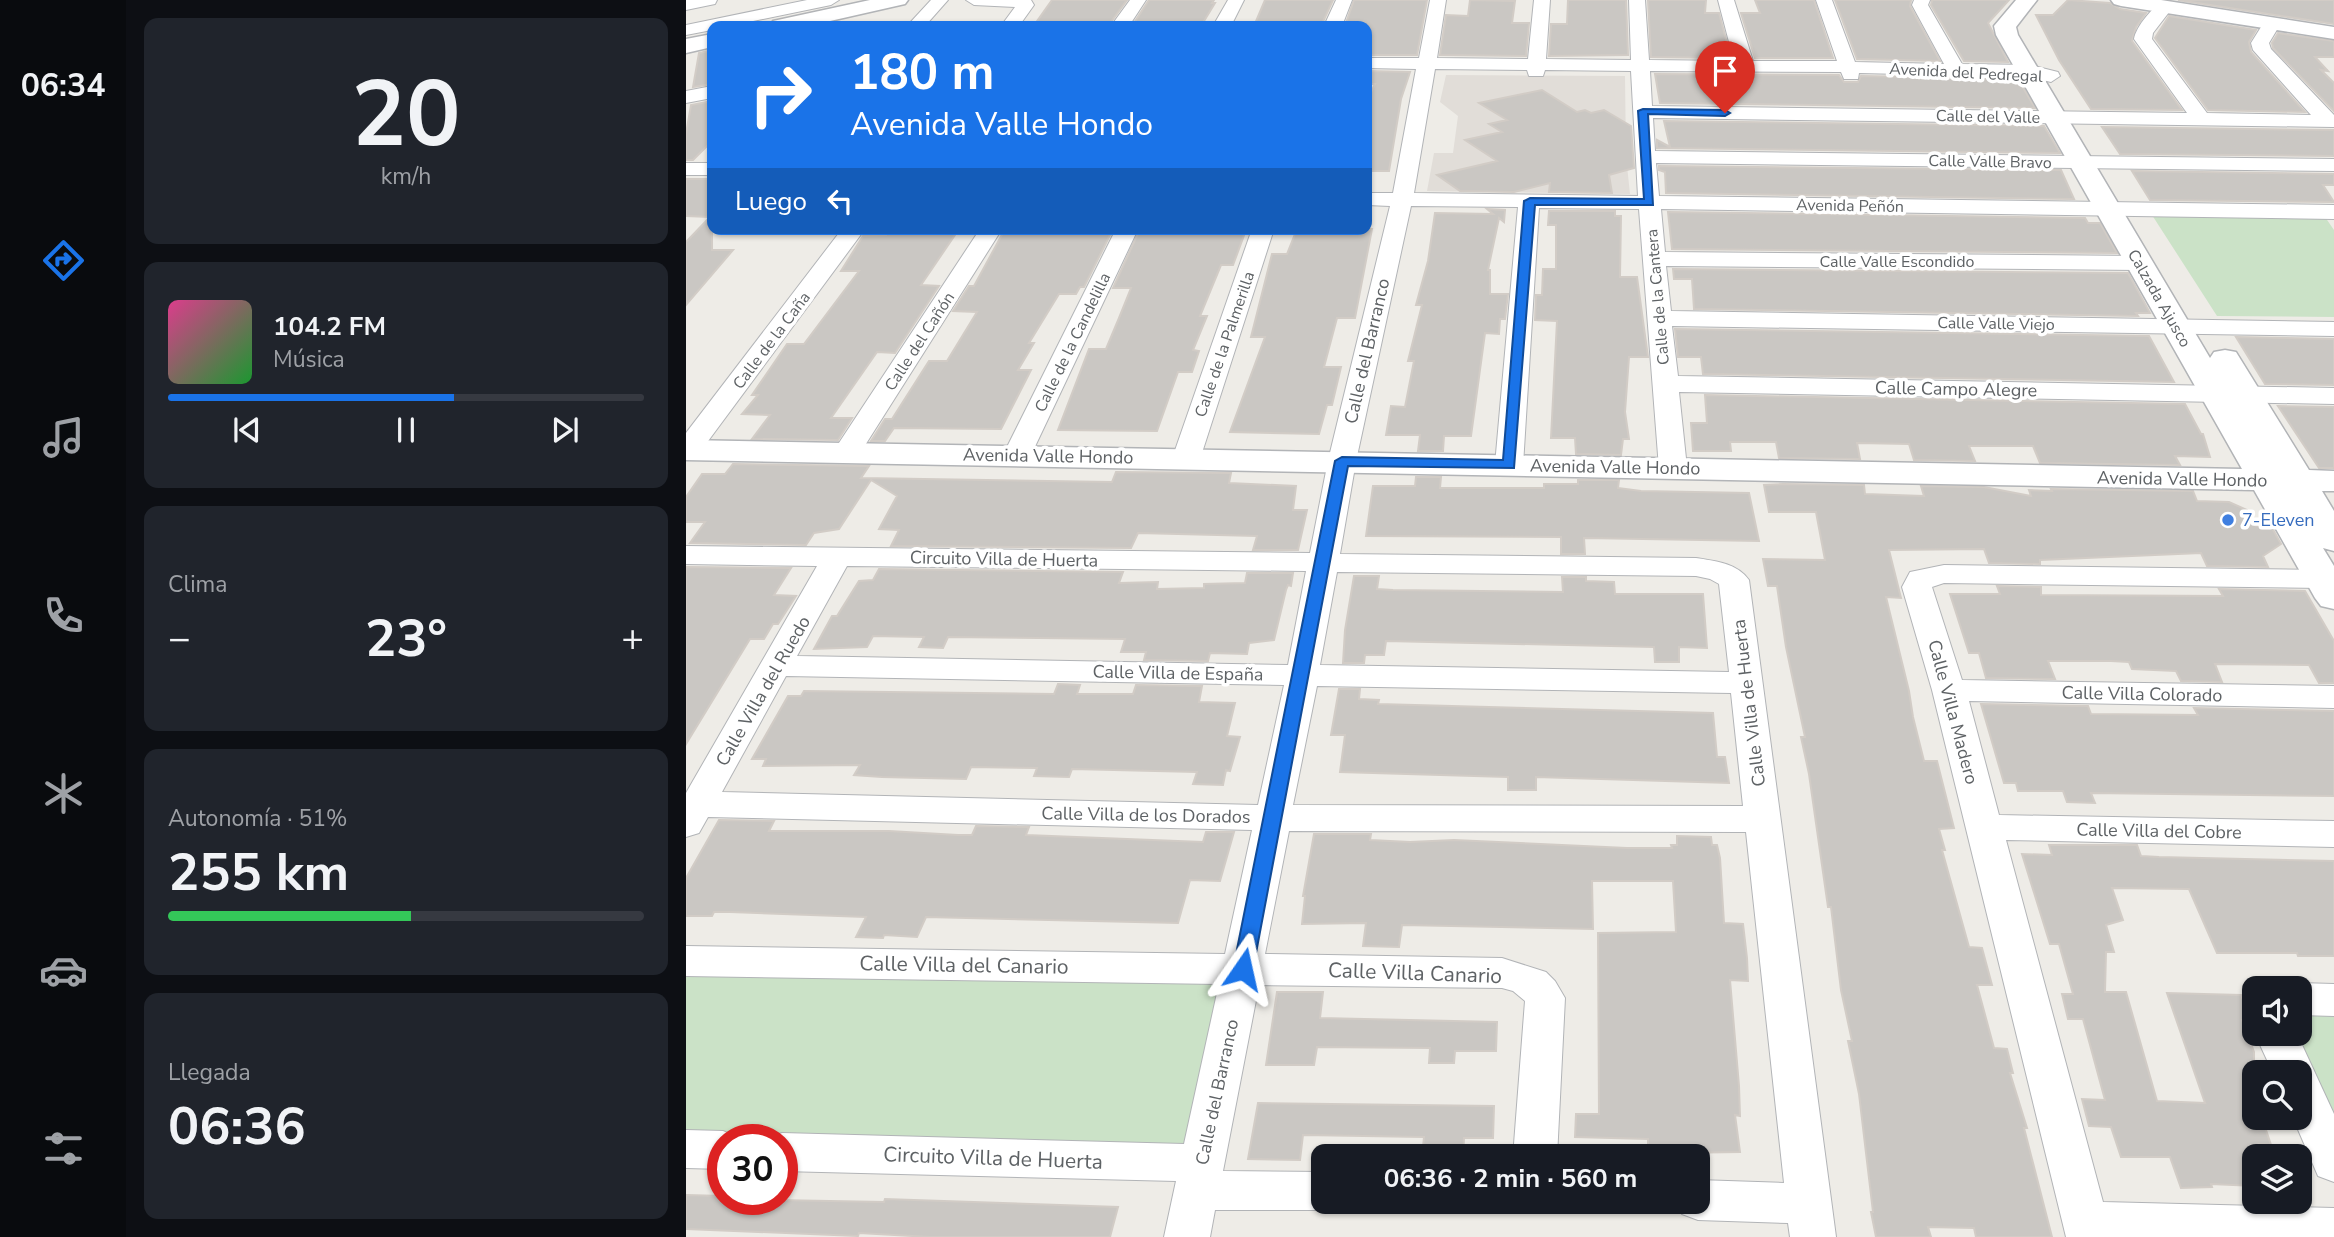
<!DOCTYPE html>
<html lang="es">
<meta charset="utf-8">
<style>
:root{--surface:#171b24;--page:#20242c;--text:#f1f3f6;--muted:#9ea1a6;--line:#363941;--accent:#1a73e8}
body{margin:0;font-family:"Nunito Sans",sans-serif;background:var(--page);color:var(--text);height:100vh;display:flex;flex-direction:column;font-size:26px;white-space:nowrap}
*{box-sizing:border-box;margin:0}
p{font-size:23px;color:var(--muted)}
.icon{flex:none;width:38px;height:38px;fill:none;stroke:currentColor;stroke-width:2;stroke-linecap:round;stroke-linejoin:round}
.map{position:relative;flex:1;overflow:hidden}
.drawer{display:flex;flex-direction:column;gap:18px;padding:18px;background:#0d0f14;width:560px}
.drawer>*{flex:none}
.guide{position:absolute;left:21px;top:21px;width:665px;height:214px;border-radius:14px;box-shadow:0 2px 5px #0004;background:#1a73e8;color:#fff;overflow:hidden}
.fabs{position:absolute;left:1556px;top:976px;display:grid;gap:14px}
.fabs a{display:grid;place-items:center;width:70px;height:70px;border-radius:14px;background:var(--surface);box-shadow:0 2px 5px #0004;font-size:35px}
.speed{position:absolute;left:21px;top:1124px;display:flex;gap:14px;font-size:35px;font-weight:700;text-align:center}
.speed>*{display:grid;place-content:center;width:91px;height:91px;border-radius:50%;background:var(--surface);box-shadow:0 2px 5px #0004;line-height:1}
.speed .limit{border:10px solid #d22;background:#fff;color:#111}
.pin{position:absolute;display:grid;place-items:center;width:60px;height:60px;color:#fff;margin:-72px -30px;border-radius:50% 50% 50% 0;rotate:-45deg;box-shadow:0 0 7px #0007}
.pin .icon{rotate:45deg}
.me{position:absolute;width:77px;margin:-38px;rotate:11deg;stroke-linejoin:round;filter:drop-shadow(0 0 5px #0008)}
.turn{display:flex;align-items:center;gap:24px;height:147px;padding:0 28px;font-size:32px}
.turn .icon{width:91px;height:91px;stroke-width:2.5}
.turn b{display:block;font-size:49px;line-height:60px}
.then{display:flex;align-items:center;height:66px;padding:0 28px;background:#0003;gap:14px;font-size:26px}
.big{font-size:52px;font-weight:700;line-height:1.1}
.drawer .card{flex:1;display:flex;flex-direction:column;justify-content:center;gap:10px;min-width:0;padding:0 24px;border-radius:14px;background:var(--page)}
.drawer .dial{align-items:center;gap:0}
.dial b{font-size:91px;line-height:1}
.song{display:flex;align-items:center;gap:21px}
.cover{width:84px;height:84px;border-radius:10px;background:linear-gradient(135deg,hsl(330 70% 55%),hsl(130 70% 35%))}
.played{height:7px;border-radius:4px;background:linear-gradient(90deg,var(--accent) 60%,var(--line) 60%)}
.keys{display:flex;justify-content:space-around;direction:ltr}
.heat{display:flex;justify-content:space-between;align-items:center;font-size:38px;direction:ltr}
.charge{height:10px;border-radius:5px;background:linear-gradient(90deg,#34c759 51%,var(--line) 0)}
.trip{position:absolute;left:625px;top:1144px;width:399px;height:70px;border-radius:14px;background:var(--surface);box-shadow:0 2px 5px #0004;font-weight:700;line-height:70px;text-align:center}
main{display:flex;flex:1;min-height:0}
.dock{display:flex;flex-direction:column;width:126px;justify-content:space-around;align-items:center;background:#090b0e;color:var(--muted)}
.dock .icon{width:49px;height:49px}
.dock .active{color:var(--accent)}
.dock b{font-size:32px;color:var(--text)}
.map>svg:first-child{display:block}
</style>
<main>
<nav class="dock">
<b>06:34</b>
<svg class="icon active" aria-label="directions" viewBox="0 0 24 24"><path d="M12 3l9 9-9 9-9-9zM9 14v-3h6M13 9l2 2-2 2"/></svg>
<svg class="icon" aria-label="music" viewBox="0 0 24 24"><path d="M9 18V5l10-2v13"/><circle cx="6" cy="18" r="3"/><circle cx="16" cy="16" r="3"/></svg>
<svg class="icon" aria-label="phone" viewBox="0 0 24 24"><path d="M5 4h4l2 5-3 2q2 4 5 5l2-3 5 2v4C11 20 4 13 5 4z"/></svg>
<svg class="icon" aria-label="climate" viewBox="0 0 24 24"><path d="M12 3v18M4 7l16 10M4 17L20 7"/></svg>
<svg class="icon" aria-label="car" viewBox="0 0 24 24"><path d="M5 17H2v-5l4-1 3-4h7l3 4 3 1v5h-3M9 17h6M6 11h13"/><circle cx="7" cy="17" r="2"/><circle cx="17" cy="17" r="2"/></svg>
<svg class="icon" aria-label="filters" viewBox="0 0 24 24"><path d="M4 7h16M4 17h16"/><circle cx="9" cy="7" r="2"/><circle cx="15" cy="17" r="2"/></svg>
</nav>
<section class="drawer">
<div class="card dial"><b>20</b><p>km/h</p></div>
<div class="card">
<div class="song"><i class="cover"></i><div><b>104.2 FM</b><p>Música</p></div></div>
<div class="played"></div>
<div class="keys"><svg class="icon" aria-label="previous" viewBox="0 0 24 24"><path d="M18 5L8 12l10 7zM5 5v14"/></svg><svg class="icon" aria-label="pause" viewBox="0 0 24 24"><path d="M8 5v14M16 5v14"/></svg><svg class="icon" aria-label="next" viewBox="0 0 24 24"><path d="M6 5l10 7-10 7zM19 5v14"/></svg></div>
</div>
<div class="card"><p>Clima</p>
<div class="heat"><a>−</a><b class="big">23°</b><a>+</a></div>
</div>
<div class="card"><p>Autonomía · 51%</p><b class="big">255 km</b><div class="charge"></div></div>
<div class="card"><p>Llegada</p><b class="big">06:36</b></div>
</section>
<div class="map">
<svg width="1648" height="1237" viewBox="0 0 1648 1237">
<rect width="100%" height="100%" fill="#eeece7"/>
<path fill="#e1ddd8" d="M760,75L939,76L940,156L944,194L741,191L748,153H767L772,116L754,102Z"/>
<path fill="#cbe2c7" d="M1466,215L1639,217L1648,230V317L1531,316Z
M0,965L539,974L499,1149L0,1135Z
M1614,1009L1648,1010V1133L1603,1034H1614Z"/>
<path fill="#cac7c3" stroke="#d2ccc6" stroke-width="2" d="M366,0H441L422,26H355L357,24H349Z
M463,0H528L526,3H529L515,26H446Z
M579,0H647L635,26H568Z
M668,0H741L731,55H681V26H659Z
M784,0L829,1L826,23H843L840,56L754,55L760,15L782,16Z
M882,0H940L942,55L863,56L865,24H881Z
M962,0H1020L1019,13H1033L1045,58L965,57Z
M1069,0H1128L1147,58H1069L1055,13H1074Z
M1149,0H1225L1224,6L1254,61L1171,59Z
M1246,0H1323L1302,23L1322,62L1278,61L1245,5Z
M1382,0L1424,3L1434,9L1460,13L1450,27L1446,41L1496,110L1405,109L1373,60L1350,15H1367Z
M1492,0H1648V24Z
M1483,16L1570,30L1563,42L1565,52L1619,112L1522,110L1469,38Z
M1592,33L1648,41V57H1629L1642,71L1635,70L1648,83V111L1587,48L1586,43Z
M26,50V84L7,87L13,53Z
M681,71L724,72L715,99L703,171H681V101L689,84H681Z
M969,74L1153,75L1158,82H1172L1175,76L1332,79L1349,108L974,103Z
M856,90L891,112L899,110L905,113L918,110L945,126L948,168L923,175L926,193L863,192L864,183L828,192L774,191L751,175L811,161L779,140L816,132L803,124L821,120L793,103Z
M26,101V141L7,160H0V134L5,105Z
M978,121L1358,126L1374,153L971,148V140L984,147Z
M1416,127L1648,130V156L1434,154Z
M973,166L1375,170L1388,199L980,193L979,172L973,170Z
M1446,171L1648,174V185H1637L1648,202L1464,200Z
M0,179H26V250H47L0,305V242L24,217L0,216Z
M801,209L819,210L818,222L813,218L802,270H804V294H822L819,319H814L813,334L799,333L785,436H758L757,451H732L734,435H700L705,406L719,407L728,361H722L736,305H730L742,261L749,213L807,214Z
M863,211H929V216H935L934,277H951L962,357H943L939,412L943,439H937L935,455L890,454L889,438H865L871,321L849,320L850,295H856L857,269H870V225H862Z
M982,212L1399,218L1402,223H1414L1431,253L986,249Z
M204,229H273L235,285L253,286L209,353L191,352L145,418H166L152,440L66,439L84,415L56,414L72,395H66L101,344H118L173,271H155L177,236L200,235Z
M327,229H427L398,287H394L390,294H373L343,343H348L332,370H345L315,429L208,428L199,441H185L199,419H206L243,361H261L291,312L267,311L283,286H288L318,231Z
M454,229L560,230L547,265H535L514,316H521L507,350L513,351L506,372H492L471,431L372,430L403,349H420L433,318L445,288H427Z
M611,229H686L669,318H651L638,367H655L646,405H641L633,434L544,432L579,337H565L586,254H601Z
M987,269L1442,273L1464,313H1450L1452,316L1008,309L1006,279H988Z
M989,329L1463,336L1488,382L1017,374L1015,357H992Z
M1550,337L1648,339V385L1579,384Z
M1019,395L1499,404L1515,434H1517L1524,457L1489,456L1494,465L1354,463L1347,446H1283L1289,461L1228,460L1223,444L1171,443L1174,459L1093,458L1090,442H1044L1045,451H1007L1005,423H1021Z
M1592,406L1648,407V468H1633Z
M47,464L183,466L175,478L426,482L430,472L545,473L543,483L610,486L607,510H621L612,550H567L571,536L452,533L445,548L205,546L213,530L193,529L211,496L185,480L153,529L128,533L120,545L4,543L19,522H0V497L16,474H39Z
M730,477H755L754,488H858V484H892V480H933L932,488L955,491L1063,493L1073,541L898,538L899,554H875V537L680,536L687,486H729Z
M1097,484L1178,485L1179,494L1238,496L1235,486L1298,487L1345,496L1343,490L1366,491L1365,489L1507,491L1511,501L1543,502L1561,510L1570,526H1585L1595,544L1577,556L1582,567L1521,566L1515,553L1354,560V564L1303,563L1298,549L1203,550L1215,598L1200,597L1223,691L1227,717L1238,761H1251L1268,828L1253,829L1259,850H1256L1283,947L1296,948L1306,985H1291L1308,1048L1321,1049L1327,1073H1324L1341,1128H1338L1366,1237H1290L1288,1228L1242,1227L1245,1237H1190L1185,1212H1187L1173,1094L1162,1041H1166L1155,990L1145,907H1142L1123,774L1115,737H1119L1100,647L1091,586H1082L1077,559L1139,560L1130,512H1083L1078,485Z
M0,567L105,568L88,595L110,596L92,624H87L78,639H64L0,744Z
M193,569L437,572L433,583L472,582L471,589L518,588V584L559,583L561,573H607L605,586L602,585L600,590L588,640L563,643L561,654L524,653L522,661L458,660L460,652H435L439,639L262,637L257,648L233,647L238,637L187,636L181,647L128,649L146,616H151L173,581L187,580Z
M668,576H693L691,589L707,590L877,592L876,577H900V581L928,582L929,594H1017L1021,648L993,647V662H969L968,647L700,641L698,655H679L678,663H657L659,630Z
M1311,586L1355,587V595L1537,596L1533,589L1619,591L1648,641V683H1633L1623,665L1529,664L1536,682L1495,681L1490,671L1446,669L1443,662L1425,661H1362L1369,679L1300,678L1293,653H1283L1264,594H1314Z
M372,684L394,685L391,694H447L450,685L516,686L513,702L549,703L541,736L554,737L544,771L540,770L537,785L507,784L511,772L386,769L383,777L348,776L351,768L285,767L280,779L196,777L168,775L174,765L77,766L80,759H66L102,696H115L118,691L368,694Z
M653,689H674L673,699L693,700L692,704L1027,713L1031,757H1039L1043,783L850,777V790H822V777L654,772L659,735H645Z
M1295,704L1402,706L1405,714L1512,715L1508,708L1648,711V796L1405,793L1409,803L1381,802L1377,791H1332L1330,783H1318Z
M33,820L88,821L83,831H203L272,835H286L290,826L343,827L340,835L517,842L520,832H548L534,881L504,880L492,923L240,917L231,937L198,935L197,938L170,937L180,917L44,912H28L26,916H0V878Z
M628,834H685L684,840L724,842L768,840L941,848H986L985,845H991V836L1025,837L1026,845H1031L1034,858L1038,923L1057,924L1061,958L1062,981L1044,980L1053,1086L1054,1116L1049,1115L1054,1152L987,1153V1157H962V1139L889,1137L890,1114H913L912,933L990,932L987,881H906L907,929L716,925L713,947L677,946L680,923L616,924L619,896H617Z
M1363,845H1451L1455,856L1473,857L1648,861V956H1612L1611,953H1531L1503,889L1426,888L1437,920L1420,925L1428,952H1420L1419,992H1440L1471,1101L1519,1103L1481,993L1555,995L1565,1020H1556L1568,1052V1118H1576L1585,1145L1573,1144L1577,1157L1568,1156V1186L1525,1184L1526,1187L1495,1188L1484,1157H1435L1425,1127L1403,1126L1396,1099L1419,1100L1397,1019H1382L1376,994H1387L1373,944H1364L1336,854L1366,855Z
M591,992H637L634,1018L811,1022L810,1051H769L768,1063H743L744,1048L631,1047L628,1065H580Z
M572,1103L808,1106L807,1138H778L777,1157H736L738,1137L617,1135L614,1160L562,1159Z
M0,1195L37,1196V1199L198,1202L199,1199L432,1207L424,1237H244L173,1233L172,1236L0,1229Z"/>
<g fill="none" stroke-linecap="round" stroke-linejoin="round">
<defs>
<path id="minor" d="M0,0H31L29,4L0,10Z
M121,0H153L145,5L43,26H26V30L0,35V25Z
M245,0H262L239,26H221Z
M280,0H345L348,5L333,26H315L329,7L288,5Z
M444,0H460L443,26H425Z
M542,0H558L545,26H527Z
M650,0H666L656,26H638Z
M744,0H760L751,58L842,59L848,0H864L860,59L945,60L943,0H959L963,60L1048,61L1032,0H1048L1067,61H1151L1130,0H1146L1169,62L1258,64L1226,5L1228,0H1244L1242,5L1276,64L1344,65L1372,72L1374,76L1365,82L1344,77L1173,73L1172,79H1158L1155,72L964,71L966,106L1501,113L1448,39C1450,27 1467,5 1479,2L1487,7L1467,33L1466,39L1521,113L1625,115L1567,50L1565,43L1580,19H1592L1595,23L1583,43L1585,49L1648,115V127L967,118L969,151L1648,159V171L970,163L973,196L1648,205V219L975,209L979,252L1453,256L1461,258L1465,263L1461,268L1453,270L980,266L985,311L1648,322V336L986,326L992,376L1648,388V404L993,392L1001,468L997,474L987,476L977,474L973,468L953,209L853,208L837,465L833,471L823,473L813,471L809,465L832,207L725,206L670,461L654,554L1010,558C1029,561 1051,563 1063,580L1150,1237H1104L1102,1223L1012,1220L996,1214L990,1202H1012V1180L1098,1183L1060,832L603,831L579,954L816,958L860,972L869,981L879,998L871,1157H827L839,1001L827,991L816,988L573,985L537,1171L637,1172V1202H654L653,1205L637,1210H529L524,1237H478L490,1181L96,1171V1139H80L96,1133L498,1144L533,984L0,976V946L539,954L566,830L22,817L13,833L0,837V793L131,566L0,564V546L624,553L642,461L704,206L681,205V193H707L730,69L681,68V58H733ZM749,69L841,70L843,76H857L859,70L945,71L952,196L728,193ZM161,566L620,571L602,665L111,656ZM651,572L1010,576L1024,579L1033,584L1043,672L634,665ZM100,676L598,685L572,805L36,792ZM631,686L1045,693L1057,806L607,805Z
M26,86V98L0,103V91Z
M0,163H26V175H0Z
M156,229H179L11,456L0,458V433Z
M294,229H316L171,458L161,460L151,458L147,452Z
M430,229H452L345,455L341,461L331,463L321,461L317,455Z
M566,229H588L514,459L510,465L500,467L490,465L486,459Z
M1258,565L1637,570L1648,573V585L1637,588L1258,583L1246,587L1276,680L1648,686V708L1283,701L1313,815L1648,821V847L1320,840L1417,1202L1648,1208V1237H1380L1246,690L1216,587L1224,572Z
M1614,983L1648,984V1016L1614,1015V989H1599Z
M1569,1034H1611L1648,1114V1182L1632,1176L1607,1118H1614V1073H1587Z
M0,1130L37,1131L54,1139H37V1169L0,1168Z"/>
<path id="tertiary" d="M184,0H222L219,4L122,26H84L87,21Z
M1330,0H1351L1330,27L1332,35L1524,358L1528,352L1539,350L1550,352L1623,470L1648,471V491H1636L1648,511V551L1637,548L1648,566V609L1635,606L1629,598L1568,490L0,460V440L1556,469L1310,35L1308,26Z
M1425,0H1475L1648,27V39L1435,6L1428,4Z
M26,34V47L0,53V39Z"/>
</defs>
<use href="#minor" stroke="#b2b4b7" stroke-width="2"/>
<use href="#tertiary" stroke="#b2b4b7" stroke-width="3"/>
<use href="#minor" fill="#fff" fill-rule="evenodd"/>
<use href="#tertiary" fill="#fff" fill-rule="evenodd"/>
</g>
<path fill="#1a73e8" stroke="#114b97" stroke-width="2" d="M957,109L1039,110L1044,113L1039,116L962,114L967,205H849L828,468L662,466L567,969L564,975L557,977L550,975L547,969L649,461L656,457L817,460L838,201L844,198L958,199L952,111Z"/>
<circle fill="#3f7fe0" stroke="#fff" stroke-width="2.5" cx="1542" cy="520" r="7"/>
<g text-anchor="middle" stroke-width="7" stroke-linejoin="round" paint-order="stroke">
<g font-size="16" fill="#5e6265" stroke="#fff">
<text transform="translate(1280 72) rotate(3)" y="6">Avenida del Pedregal</text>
<text transform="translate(1302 116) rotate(1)" y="6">Calle del Valle</text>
<text transform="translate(1304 161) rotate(1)" y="6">Calle Valle Bravo</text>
<text transform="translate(1164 205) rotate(1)" y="6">Avenida Peñón</text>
<text x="1211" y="267">Calle Valle Escondido</text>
<text transform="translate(971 297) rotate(-95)" y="6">Calle de la Cantera</text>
<text transform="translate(1474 298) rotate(60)" y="6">Calzada Ajusco</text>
<text transform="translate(1310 323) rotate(1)" y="6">Calle Valle Viejo</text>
<text transform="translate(85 340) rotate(-53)" y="6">Calle de la Caña</text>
<text transform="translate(233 341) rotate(-57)" y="6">Calle del Cañón</text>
<text transform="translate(386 342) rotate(-64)" y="6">Calle de la Candelilla</text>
<text transform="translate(538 344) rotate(-71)" y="6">Calle de la Palmerilla</text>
</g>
<g font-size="18" fill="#5e6265" stroke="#fff">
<text transform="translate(681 351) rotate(-77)" y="6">Calle del Barranco</text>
<text transform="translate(1270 389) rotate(1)" y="6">Calle Campo Alegre</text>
<text transform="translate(362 456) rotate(1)" y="6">Avenida Valle Hondo</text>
<text transform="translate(929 467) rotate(1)" y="6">Avenida Valle Hondo</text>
<text transform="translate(1496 479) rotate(1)" y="6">Avenida Valle Hondo</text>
<text transform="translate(318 559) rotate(1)" y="6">Circuito Villa de Huerta</text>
<text transform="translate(492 673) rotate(1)" y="6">Calle Villa de España</text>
<text transform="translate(77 691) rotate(-60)" y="6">Calle Villa del Ruedo</text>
<text transform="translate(1456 694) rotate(1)" y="6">Calle Villa Colorado</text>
<text transform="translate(1063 703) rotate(-97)" y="6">Calle Villa de Huerta</text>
<text transform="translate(1267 712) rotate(75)" y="6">Calle Villa Madero</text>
<text transform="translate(460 815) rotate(1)" y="6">Calle Villa de los Dorados</text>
<text transform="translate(1473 831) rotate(1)" y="6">Calle Villa del Cobre</text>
<text transform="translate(531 1092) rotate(-78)" y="6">Calle del Barranco</text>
</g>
<g font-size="18" fill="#366cbe" stroke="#fff" text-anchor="start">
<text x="1556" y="526">7-Eleven</text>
</g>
<g font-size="21" fill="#5e6265" stroke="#fff">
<text transform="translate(278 965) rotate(1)" y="7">Calle Villa del Canario</text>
<text transform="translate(729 973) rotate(2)" y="7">Calle Villa Canario</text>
<text transform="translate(307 1158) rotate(2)" y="7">Circuito Villa de Huerta</text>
</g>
</g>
</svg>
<div class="fabs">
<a><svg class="icon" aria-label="sound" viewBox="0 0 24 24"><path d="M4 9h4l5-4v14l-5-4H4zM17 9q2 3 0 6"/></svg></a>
<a><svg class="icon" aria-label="search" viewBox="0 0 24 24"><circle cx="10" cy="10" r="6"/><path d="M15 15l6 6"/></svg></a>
<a><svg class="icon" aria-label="layers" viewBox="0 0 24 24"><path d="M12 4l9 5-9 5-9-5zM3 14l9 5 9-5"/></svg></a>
</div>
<div class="speed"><div class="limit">30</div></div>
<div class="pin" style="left:1039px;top:113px;background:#d93025"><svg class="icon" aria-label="arrive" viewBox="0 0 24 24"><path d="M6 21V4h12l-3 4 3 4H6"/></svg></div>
<svg class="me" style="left:557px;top:969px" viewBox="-20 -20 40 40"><path d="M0-17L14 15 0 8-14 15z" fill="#1a73e8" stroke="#fff" stroke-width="4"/></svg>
<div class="trip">06:36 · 2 min · 560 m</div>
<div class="guide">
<div class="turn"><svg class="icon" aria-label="right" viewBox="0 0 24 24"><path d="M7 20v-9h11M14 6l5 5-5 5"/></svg><div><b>180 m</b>Avenida Valle Hondo</div></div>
<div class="then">Luego<svg class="icon" aria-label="left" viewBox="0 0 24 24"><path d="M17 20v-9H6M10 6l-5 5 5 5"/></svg></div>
</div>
</div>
</main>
